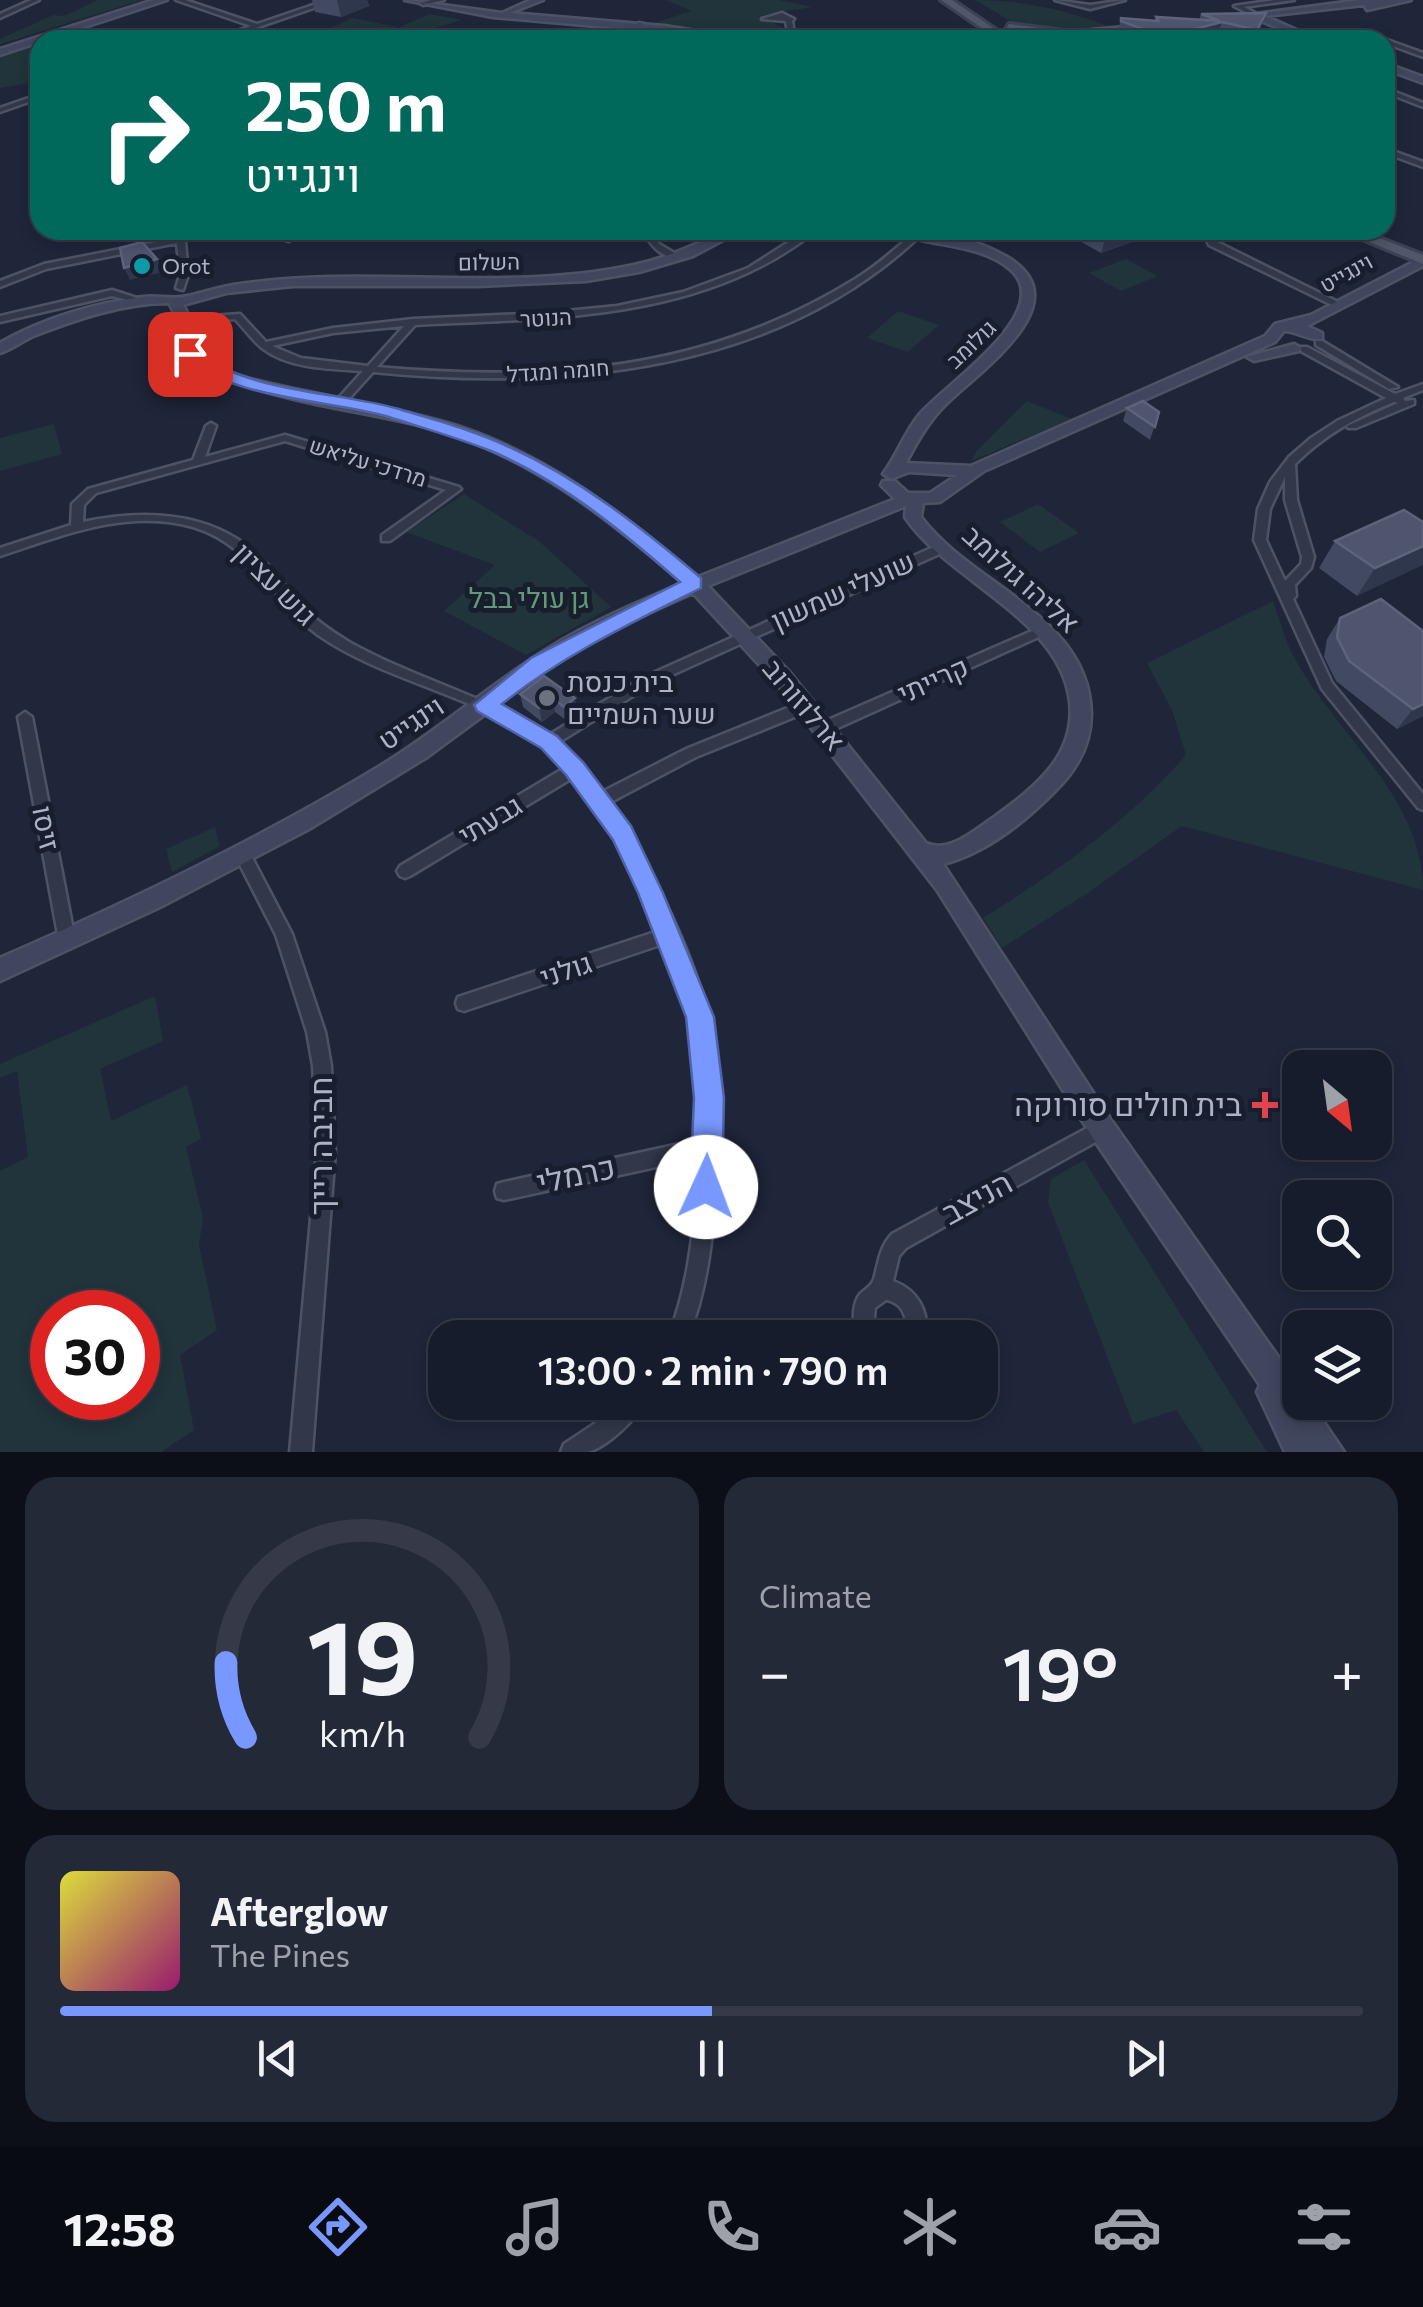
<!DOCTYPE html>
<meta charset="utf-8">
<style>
:root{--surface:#171c2c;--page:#242938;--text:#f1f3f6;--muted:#9ea1a9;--line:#363a48;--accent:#7998ff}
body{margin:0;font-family:Commissioner,Heebo,sans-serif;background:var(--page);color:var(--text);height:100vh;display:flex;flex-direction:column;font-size:38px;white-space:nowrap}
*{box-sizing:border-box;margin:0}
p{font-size:32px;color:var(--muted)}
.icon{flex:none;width:55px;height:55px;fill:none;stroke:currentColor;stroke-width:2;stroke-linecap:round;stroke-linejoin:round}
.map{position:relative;height:1452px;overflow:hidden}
.panel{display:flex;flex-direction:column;gap:25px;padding:25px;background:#0d0f18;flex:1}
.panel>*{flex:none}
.banner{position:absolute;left:30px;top:30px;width:1365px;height:210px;border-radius:30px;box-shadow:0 5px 15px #0003,0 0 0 2px var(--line);background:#00695c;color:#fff;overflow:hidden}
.needle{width:65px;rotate:151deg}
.controls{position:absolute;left:1282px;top:1050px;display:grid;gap:20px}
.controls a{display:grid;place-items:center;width:110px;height:110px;border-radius:20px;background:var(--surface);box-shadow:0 5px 15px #0003,0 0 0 2px var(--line);font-size:50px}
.speed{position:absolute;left:30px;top:1290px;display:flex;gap:20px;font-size:50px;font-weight:700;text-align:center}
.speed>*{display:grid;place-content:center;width:130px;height:130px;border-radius:50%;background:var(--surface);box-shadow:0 5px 15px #0003,0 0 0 2px var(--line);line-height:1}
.speed .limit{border:15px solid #d22;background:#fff;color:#111}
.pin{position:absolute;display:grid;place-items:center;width:85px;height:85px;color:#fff;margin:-42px;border-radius:20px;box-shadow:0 5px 15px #0006}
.me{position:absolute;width:110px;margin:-55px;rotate:2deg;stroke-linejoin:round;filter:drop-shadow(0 0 8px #0008)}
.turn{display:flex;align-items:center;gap:35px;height:210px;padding:0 50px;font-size:45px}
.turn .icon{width:130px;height:130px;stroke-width:2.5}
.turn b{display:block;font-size:70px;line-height:85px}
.big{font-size:75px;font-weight:600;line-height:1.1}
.panel .widget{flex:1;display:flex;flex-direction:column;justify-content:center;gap:15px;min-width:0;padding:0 35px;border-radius:30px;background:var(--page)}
.panel .dial{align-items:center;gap:0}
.dial svg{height:260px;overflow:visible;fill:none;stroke:var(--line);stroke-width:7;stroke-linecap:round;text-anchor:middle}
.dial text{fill:var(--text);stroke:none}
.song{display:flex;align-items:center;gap:30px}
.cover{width:120px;height:120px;border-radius:15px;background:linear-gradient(135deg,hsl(60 70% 55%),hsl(320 70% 35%))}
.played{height:10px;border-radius:5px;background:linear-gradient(90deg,var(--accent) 50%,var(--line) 50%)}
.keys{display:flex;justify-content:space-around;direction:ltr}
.heat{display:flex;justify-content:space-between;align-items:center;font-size:55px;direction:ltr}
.panel .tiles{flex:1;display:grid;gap:25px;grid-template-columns:1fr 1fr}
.widget:last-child{grid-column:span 2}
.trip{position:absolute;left:428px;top:1320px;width:570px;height:100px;border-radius:30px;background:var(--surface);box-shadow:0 5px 15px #0003,0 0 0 2px var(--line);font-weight:600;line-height:100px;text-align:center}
.tab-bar{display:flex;height:160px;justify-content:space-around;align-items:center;background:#090b12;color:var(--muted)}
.tab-bar .icon{width:70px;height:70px}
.tab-bar .on{color:var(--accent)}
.tab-bar b{font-size:45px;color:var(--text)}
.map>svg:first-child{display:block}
</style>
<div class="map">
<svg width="1423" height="1452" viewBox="0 0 1423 1452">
<rect width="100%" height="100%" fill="#1f263a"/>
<path fill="#21333b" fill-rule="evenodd" d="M98,0H142L0,44V39L53,15L64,16Z
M666,0H779L813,7L768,14L763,18L782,27L784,33L774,39L760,38L654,23L691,11Z
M975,0C1023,0 1068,10 1113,28L1053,32L1019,26Z
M429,14L462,20L435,28L437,34L423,40H372Z
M353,18L397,27L368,40H303Z
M40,42V81L0,88V57Z
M1126,259L1158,276L1121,291L1089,273Z
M898,311L939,325L908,352L867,338Z
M1027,401L1072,419L971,461L977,451Z
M54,424L62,454L0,471V438Z
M464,494L540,542L611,607L526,655L444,611L495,565L406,532Z
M1038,504L1079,533L1040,552L1000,522Z
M1273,601C1280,620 1285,641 1295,659C1337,735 1423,798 1423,890L1182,826L1089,892L1002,948L983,918C1058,871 1127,822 1186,755L1172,710L1147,663Z
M215,827L220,846L172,872L166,849Z
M155,996L163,1041L100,1069L111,1121L187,1085L201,1139L186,1147L203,1218L199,1245L217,1330L180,1355L194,1430L161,1452H0V1171L28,1157L17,1071L0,1078V1064ZM138,1312V1398H52V1312Z
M1084,1160L1267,1452H1204L1176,1410L1133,1424L1048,1202L1051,1179Z"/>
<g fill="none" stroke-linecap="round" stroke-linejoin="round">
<defs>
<path id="street" d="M31,0H39L0,18V14Z
M176,0H185L257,24L328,0H337L221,40H212L251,26Z
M431,0H444L423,5L420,3Z
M1055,0L1090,5L1125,0L1090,9Z
M1275,0H1294L1244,7L1257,14L1255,17L1234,6Z
M782,13L794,19L792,21L795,40H789L786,21L762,19Z
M639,23L644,24L624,40H617Z
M1368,33L1423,53V57L1385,43V40L1368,37L1345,40Z
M1385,88L1423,103V107L1385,92Z
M40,94V98L0,112V108Z
M1385,148L1423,162V167L1385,153Z
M176,230H184L188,275L183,290L176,288L180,275L177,243L46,269L0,287V281L44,264L177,238Z
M283,230H291L289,241L282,239Z
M642,230H650L659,244L676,254V258C659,257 650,243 642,230Z
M807,230H817C704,321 553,318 415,325L377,367C549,382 705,372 855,279C877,266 896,248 915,232L922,234C777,373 563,391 373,372L344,404L340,405L335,402L363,371C331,369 289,369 262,348C252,340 244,328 235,319L182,324L177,321L182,318L240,314L266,342L333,328L413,319L546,313L617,306L683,292L748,268ZM404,326L368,366L301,358L272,346L333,333Z
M1202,230H1208L1215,241L1344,305L1336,307L1209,245Z
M112,290L143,300L138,303L112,296L0,322V316Z
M1316,341H1322L1398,387L1389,389L1316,345Z
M1301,347H1307L1395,394L1423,384V390L1403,398L1405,401L1414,400V404L1356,428H1348L1347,426L1398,403L1394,402C1357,417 1324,435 1295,464L1297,500L1314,557L1311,568L1295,585L1296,596L1293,599L1332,683L1423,794V810L1418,808L1322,689L1254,540L1258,509L1270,482L1289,457L1311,438L1337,421L1386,398L1301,351ZM1285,477V500L1302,557L1301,564L1285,581L1266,540L1270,509Z
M211,423L216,426L205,457L285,435L459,487L461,489L390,541H382V535L446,490L285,441L96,493L84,505L83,522C142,509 209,511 256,553C273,568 286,588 301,605C315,620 331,631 349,642C413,678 486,696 549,735L642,678L938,545H946L948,548L946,551L652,684L558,743L578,761L602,792L686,749L802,702L807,701L814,706L812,710L696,757L609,803C656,877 704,969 716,1056C721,1094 717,1134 716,1172C714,1229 709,1284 688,1338H668C691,1279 695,1220 698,1158L504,1200L497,1198L495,1191L497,1184L504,1182L698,1140C700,1113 702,1086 699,1059C694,1019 680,980 666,943L464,1011L458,1009L456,1003L458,997L464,995L661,930C636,876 610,824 574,777L410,876L405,878L400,876L397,871L400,866L566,767C559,760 552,753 544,746C482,696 385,682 318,635C271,601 254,545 193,527C127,508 61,536 0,556V548L71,525L72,504L88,489L193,460L206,426Z
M1041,627L1045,628L1047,631L1045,634L829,732H819L817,728L819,724Z
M25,712L32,717L75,940L73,945L67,947L61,945L59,940L18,717Z
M243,849L248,850L292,934L325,1032L331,1066L335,1151L312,1452H290L317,1151L313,1066L307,1032L276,935L235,855L238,850Z
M1102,1120L1108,1123L1111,1129L1108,1135L906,1248L899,1256L893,1281C918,1290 929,1311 926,1338H906C908,1321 905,1303 886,1300L875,1308L873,1327L877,1338H857C853,1326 852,1308 858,1297C863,1289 871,1288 874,1279C879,1262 879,1248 892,1234Z
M618,1402H644C637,1419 605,1449 587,1452C579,1452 569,1452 561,1452L564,1444L600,1420Z"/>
<path id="secondary" d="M154,0H167L0,55V49Z
M405,0L502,13L531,0H543L510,13L664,26L753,40L493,17Z
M1360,0H1411L1367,10L1364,5L1372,4L1265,16L1319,40H1307L1254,18L1234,17Z
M1147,25L1144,30L1008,40L1012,37Z
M787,32L790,37L771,40L772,38Z
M1385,63L1423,77V83L1385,69Z
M726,230H742L693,256L639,272L586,281L478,286H293L226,293L183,305C197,325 187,350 212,364C237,378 271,384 299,390C346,400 394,408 440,421C539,448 621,512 698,577L895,499L881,485L883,481H895L908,493H930L957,475L909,472L891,479L883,474C897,456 904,433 919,415C943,386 1059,311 1010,269C976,241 925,248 895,230C933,230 975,238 1007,257C1083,302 979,371 945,405C928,422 917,441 906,463L971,466L1265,336L1275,324L1311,315L1423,257V266L1307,326L1322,333V339C1309,341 1297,331 1284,331L1275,342L984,471L940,502L923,503L921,517C970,584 1090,616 1091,714C1091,744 1078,768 1057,789C1027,820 986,853 943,864L1111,1120L1300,1388V1402H1310L1344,1452H1285L1257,1392L1260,1385L1093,1138L937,890L777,684L693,593L621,625L560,659L427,757L309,829L160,907L0,981V958C132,900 262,838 385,763C441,728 491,684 547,649C589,623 636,603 683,583C608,518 528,454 430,428C366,411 299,405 236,382C225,378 210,375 200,369C172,351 184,326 169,303C124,303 77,319 36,335C23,340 13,349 0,353V343C42,319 94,303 143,297C158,295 175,300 188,296C206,292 222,286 240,284C371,265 504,293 634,265C667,258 697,244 726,230ZM906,506L905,517C948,581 1061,619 1070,702C1076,756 1034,788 994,817C976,829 949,854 926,843L791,674L708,586Z
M1294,344L1301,348L1299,351L1254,361L1247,357Z"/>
<path id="primary" d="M941,0H952L1011,40H999Z
M1009,24L1064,31L1069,34L1064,37L1006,29Z
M1340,230H1359L1423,255V264Z"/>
</defs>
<use href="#street" stroke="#4d5365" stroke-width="5"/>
<use href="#secondary" stroke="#4d5365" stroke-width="5"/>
<use href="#primary" stroke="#3c4253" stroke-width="6"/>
<use href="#street" fill="#32384a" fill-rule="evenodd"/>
<use href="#secondary" fill="#40465d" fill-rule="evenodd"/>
<use href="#primary" fill="#50576a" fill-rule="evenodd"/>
</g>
<path fill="#424a62" d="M312,0H367L369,6L341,17L315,12Z
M1266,13L1256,40H1116L1121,18L1155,21L1156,17L1199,20L1201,14Z
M1068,230H1167L1101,253L1067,234Z
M1127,408L1159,412L1150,440L1123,421Z
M1423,522L1357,596L1319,568L1335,541Z
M1340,618L1423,716L1397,729L1336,681L1324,657L1327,639Z
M544,676L577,711L566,720L555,712L542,722L523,707L520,694Z"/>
<path fill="#2f374d" d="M337,0H367L369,6L341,17Z
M1266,13L1257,39L1254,40L1257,30Z
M1222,22L1216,40H1163L1164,37Z
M1134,230H1167L1101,253L1105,240Z
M157,259L163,272L130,280L124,268Z
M1423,546V565L1357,596L1375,568Z
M553,698L555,712L542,722L539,708Z
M575,698L577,711L566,720L564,707Z
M1423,704V716L1397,729L1413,709Z"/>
<path fill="#4e556d" stroke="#5c647b" stroke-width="2.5" d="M1266,13L1257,30L1222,22L1164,37L1121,21V18L1158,21L1156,17L1220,21L1201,14Z
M1086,230H1134L1105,240Z
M142,242L157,259L124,268L120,248Z
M1143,401L1159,412L1155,427L1127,408Z
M1404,510L1423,522V546L1375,568L1335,541Z
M1381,599L1423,631V704L1413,709L1349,661L1337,637L1340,618Z
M544,676L575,698L564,707L553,698L539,708L520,694Z"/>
<path fill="#7998ff" stroke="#4f63a6" stroke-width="2.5" d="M185,350H196C245,393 337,391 399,409C434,420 473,430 507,446C580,479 641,527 701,578V588C631,623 563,655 502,704L557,736L583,762L631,826L663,893L714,1017L724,1098L722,1187L717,1198L706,1203L695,1198L690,1187L694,1098L686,1017L638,893L613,840L566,775L541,748L477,711L474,705L531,658L680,582C622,531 562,481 491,451C458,438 423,428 389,417C327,399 234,400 185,357Z"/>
<circle fill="#0f9aa8" stroke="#181e2e" stroke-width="4" cx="142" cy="266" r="10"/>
<circle fill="#6b7280" stroke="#181e2e" stroke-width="4" cx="547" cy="698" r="10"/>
<path fill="#e0444e" stroke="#181e2e" stroke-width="4" d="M1260 1090h10v10h10v10h-10v10h-10v-10h-10v-10h10z"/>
<g text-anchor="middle" stroke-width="10" stroke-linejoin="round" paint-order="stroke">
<g font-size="22" fill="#adb2c7" stroke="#181e2e">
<text transform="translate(489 262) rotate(-1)" y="8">השלום</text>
<text transform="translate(1346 273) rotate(-29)" y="8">וינגייט</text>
<text transform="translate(546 318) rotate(-3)" y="8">הנוטר</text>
<text transform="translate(971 344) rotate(-44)" y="8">גולומב</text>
<text transform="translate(558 371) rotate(-4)" y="8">חומה ומגדל</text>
<text transform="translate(368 462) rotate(17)" y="8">מרדכי עליאש</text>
</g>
<g font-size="22" fill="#adb2c7" stroke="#181e2e" text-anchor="start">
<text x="162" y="274">Orot</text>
</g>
<g font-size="28" fill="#adb2c7" stroke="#181e2e">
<text transform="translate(1021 579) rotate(42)" y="10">אליהו גולומב</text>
<text transform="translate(275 584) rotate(45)" y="10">גוש עציון</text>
<text transform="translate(843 591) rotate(-24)" y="10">שועלי שמשון</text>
<text transform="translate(933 680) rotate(-24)" y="10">קרייתי</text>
<text transform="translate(804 705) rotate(50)" y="10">ארלוזורוב</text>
<text transform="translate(411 723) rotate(-34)" y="10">וינגייט</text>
<text transform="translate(490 820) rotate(-31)" y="10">גבעתי</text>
<text transform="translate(46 828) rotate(79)" y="10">זיסו</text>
<text transform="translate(566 970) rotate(-18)" y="10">גולני</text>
</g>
<g font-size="28" fill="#629977" stroke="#181e2e">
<text x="529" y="608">גן עולי בבל</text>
</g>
<g font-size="28" fill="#adb2c7" stroke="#181e2e" text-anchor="start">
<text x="567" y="692">בית כנסת<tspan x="567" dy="32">שער השמיים</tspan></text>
</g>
<g font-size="32" fill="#adb2c7" stroke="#181e2e" text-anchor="end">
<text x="1242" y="1116">בית חולים סורוקה</text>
</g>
<g font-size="32" fill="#adb2c7" stroke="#181e2e">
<text transform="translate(321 1146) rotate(-90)" y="11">חביבה רייך</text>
<text transform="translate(576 1175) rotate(-12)" y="11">כרמלי</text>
<text transform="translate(977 1198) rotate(-29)" y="11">הניצב</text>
</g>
</g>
</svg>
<div class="controls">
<a><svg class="needle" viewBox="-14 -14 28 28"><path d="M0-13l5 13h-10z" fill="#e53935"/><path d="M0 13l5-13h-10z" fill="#9ea1a9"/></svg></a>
<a><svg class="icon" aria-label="search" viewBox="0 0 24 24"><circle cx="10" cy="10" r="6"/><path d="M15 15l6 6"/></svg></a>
<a><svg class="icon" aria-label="layers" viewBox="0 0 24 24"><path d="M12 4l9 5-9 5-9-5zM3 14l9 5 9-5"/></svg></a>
</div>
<div class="speed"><div class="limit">30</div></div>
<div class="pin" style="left:190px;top:354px;background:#d93025"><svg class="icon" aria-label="arrive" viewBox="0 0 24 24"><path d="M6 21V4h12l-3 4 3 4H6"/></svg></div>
<svg class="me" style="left:706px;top:1187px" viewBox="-20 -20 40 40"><circle r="19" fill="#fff"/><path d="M0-13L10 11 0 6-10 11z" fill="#7998ff"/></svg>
<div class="trip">13:00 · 2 min · 790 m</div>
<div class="banner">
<div class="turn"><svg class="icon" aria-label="right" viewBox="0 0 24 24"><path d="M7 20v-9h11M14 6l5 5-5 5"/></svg><div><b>250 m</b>וינגייט</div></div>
</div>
</div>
<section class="panel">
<div class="tiles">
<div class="widget dial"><svg viewBox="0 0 100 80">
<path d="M14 69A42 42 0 1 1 86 69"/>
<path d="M14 69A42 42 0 0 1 8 46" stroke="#7998ff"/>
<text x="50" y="56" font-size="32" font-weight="700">19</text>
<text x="50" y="72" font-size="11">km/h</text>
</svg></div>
<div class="widget"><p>Climate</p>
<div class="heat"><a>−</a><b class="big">19°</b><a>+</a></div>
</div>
<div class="widget">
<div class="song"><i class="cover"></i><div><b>Afterglow</b><p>The Pines</p></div></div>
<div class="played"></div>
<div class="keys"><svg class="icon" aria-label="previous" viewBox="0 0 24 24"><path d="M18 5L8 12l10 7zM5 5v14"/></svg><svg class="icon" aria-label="pause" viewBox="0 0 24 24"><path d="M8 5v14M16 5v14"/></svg><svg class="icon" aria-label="next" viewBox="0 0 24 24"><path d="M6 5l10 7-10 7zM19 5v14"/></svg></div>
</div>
</div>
</section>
<nav class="tab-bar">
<b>12:58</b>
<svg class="icon on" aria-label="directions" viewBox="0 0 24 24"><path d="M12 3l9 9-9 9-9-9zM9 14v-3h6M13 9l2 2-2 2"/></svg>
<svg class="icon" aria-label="music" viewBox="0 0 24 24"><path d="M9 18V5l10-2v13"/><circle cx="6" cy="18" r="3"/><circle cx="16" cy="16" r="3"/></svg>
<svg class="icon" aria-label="phone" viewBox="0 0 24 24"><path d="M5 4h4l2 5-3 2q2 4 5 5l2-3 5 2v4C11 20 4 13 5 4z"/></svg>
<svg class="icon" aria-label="climate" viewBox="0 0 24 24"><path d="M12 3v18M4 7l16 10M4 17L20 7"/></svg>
<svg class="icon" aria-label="car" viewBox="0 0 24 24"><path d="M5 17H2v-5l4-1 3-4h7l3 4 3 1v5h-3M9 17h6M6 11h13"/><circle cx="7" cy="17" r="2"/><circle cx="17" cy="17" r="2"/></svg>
<svg class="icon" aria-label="filters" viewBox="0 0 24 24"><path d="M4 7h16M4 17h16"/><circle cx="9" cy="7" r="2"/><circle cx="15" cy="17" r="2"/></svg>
</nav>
